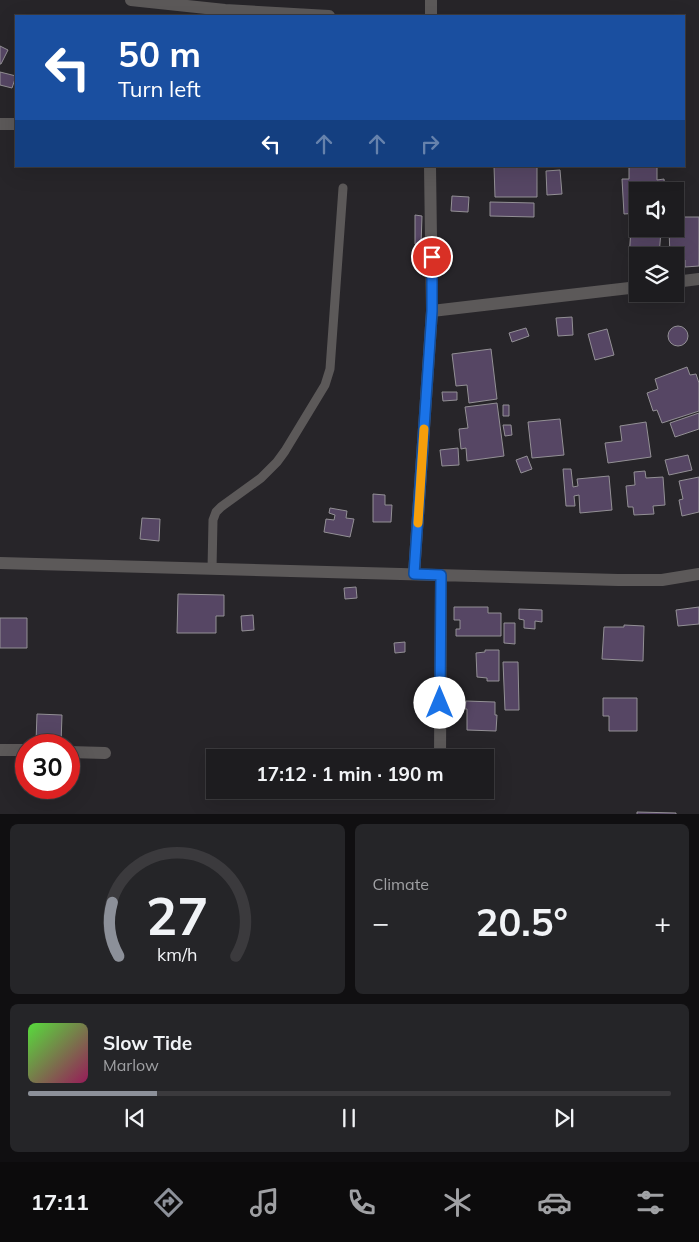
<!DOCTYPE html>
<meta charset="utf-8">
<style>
:root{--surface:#1d1c1f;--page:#252528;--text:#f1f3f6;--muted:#a0a1a4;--line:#3b3a3d;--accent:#8c9099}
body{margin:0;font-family:Mulish,sans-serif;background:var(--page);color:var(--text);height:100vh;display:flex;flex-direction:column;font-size:19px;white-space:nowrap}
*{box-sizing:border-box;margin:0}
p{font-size:16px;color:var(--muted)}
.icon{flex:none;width:28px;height:28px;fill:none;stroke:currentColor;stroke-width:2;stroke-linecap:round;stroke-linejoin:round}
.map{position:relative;height:814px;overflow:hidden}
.details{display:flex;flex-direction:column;gap:10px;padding:10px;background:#100f11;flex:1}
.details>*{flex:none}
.top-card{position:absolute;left:15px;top:15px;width:670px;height:152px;border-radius:0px;box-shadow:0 5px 20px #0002,0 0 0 1px var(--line);background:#1a4fa0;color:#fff;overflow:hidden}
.fabs{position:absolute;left:629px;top:182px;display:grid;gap:10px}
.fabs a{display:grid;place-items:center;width:55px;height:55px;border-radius:0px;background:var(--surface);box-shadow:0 5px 20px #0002,0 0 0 1px var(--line);font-size:25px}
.speed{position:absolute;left:15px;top:734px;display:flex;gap:10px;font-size:25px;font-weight:700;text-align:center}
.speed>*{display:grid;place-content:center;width:65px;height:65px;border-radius:50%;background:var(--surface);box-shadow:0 5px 20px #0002,0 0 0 1px var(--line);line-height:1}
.speed .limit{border:8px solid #d22;background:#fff;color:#111}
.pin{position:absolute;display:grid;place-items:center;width:42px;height:42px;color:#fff;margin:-21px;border:2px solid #fff;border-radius:50%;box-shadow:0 1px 5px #0007}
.me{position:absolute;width:55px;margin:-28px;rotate:0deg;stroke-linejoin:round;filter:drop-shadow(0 0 4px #0008)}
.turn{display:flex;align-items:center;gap:18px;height:105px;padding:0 20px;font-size:22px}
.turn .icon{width:65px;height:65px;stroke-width:2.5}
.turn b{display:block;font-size:35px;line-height:42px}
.lanes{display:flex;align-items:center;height:48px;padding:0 20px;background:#0003;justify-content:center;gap:25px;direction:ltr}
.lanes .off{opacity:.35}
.big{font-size:38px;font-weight:700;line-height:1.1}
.details .widget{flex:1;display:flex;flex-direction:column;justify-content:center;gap:8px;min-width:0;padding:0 18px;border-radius:8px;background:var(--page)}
.details .dial{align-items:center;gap:0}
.dial svg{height:130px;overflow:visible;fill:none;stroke:var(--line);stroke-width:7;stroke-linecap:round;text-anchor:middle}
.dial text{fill:var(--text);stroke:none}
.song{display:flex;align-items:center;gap:15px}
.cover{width:60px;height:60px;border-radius:8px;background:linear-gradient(135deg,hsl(110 70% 55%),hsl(330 70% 35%))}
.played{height:5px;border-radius:2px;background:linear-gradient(90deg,var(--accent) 20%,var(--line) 20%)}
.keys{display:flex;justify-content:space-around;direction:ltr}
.heat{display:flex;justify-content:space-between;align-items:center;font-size:28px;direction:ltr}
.details .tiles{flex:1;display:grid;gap:10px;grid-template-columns:1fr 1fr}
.widget:last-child{grid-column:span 2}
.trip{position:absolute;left:206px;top:749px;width:288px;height:50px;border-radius:0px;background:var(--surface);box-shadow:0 5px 20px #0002,0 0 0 1px var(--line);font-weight:700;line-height:50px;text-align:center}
.dock{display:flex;height:80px;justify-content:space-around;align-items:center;background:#0c0b0c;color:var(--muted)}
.dock .icon{width:35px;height:35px}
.dock .active{color:var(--accent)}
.dock b{font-size:22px;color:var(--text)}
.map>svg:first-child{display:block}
</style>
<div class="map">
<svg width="699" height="815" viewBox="0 0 699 815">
<rect width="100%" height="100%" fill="#272529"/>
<path fill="#564664" stroke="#939095" d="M0,46L8,50L1,64H0Z
M0,72L16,76L12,88L0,85Z
M494,166H537V197H495Z
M629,166H657V180L664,179L665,191H638V213L624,214L622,179H629Z
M560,170L562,194L547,195L546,171Z
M452,196L469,197L468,212L451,211Z
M490,202L534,203V217L490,216Z
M415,215L422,216L421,245L415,244Z
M675,217H699V266L685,267V260L675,261V256H670L669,229H675Z
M631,228L661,231L659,256H638V260L629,259Z
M572,317L573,335L558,336L556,318Z
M668 336a10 10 0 1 1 20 0a10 10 0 1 1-20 0Z
M526,328L529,336L512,342L509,333Z
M607,329L614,355L595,360L588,334Z
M491,349L497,399L469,403L467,385L456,386L452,354Z
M687,367L690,375L696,374L699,383V411L662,423L657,410L653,411L647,393L658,389L655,379Z
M442,392H457V400L443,401Z
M497,403L504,456L467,461L466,448L461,449L459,429L468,428L465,407Z
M503,405H509V416H503Z
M699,413V429L675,437L670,423Z
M560,419L564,455L532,458L528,422Z
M646,422L651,457L608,463L605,443L622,441L620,426Z
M503,425H511L512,435L505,436Z
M458,448L459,465L442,466L440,450Z
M688,455L692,470L669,475L665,460Z
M527,456L532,469L521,473L516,460Z
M563,469H571L573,487L578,486L577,479L609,476L612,510L580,513L579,495L574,496L575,506H566Z
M645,471L646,478L663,477L665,505L653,506L654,514L634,515L633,507H628L626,486L635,485L634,472Z
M699,477V512L682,516L679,500L683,499L679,481Z
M373,494L385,495V505H392L391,522H373Z
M330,508L347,511L346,518L354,519L350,537L324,532L326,519L334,520L335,515L329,513Z
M142,518L160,519L159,541L140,539Z
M356,587L357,598L345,599L344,588Z
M178,594L224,595V616H216V633H177Z
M454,607H488V613H501V636H456V629H460V620H454Z
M699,607V624L678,626L676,610Z
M519,609L542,610V622L535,621V629L524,628V620L519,619Z
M253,615L254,630L242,631L241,616Z
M0,618H27V648H0Z
M504,623H515V644L504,643Z
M624,625L644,626L643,661L602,659L604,627H624Z
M405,642V652L395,653L394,643Z
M485,650H499V681H487V678L477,677L476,653L485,652Z
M503,662H518L519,710H505Z
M603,698H637V731H609V716H603Z
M466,701L495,702V715H497L496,731L467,730V709H465Z
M37,714L62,715L61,743L36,742Z
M637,812L676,813V815H637Z"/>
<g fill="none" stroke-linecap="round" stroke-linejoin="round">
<path stroke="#5c5959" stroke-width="9" d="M212,569L213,520L216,512L221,507L261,478L277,462L285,451L325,385L330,369L343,188"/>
<path stroke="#5c5959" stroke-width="12" d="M131,0L225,10L329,16
M431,16V0
M0,124H16
M675,282L699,279
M432,311L638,287
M0,563L618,580H662L699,574
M414,574L432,311L430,166
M0,750H26
M69,752L105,753
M440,758L441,575"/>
</g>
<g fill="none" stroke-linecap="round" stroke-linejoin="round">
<defs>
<path id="route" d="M432,257V311L414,574L441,575L440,703"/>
</defs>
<use href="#route" stroke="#114b97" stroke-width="12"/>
<use href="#route" stroke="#1a73e8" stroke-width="9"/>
<path stroke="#f59e0b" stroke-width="9" d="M418,523L424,429"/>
</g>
</svg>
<div class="fabs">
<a><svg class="icon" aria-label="sound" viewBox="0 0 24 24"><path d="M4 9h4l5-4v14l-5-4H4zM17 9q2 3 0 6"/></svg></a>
<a><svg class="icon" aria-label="layers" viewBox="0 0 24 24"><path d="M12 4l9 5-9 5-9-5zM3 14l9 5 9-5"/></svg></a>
</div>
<div class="speed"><div class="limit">30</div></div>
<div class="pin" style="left:432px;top:257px;background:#d93025"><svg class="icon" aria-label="arrive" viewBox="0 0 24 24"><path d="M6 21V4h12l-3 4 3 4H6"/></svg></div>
<svg class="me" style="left:440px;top:703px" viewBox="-20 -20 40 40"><circle r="19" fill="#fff"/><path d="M0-13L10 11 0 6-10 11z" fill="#1a73e8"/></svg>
<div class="trip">17:12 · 1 min · 190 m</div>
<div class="top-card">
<div class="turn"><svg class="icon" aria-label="left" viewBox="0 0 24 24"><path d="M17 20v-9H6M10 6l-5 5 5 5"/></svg><div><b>50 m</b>Turn left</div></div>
<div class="lanes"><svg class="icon" aria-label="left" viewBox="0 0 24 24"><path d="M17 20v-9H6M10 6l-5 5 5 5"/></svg><svg class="icon off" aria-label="ahead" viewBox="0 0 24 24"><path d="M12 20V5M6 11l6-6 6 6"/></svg><svg class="icon off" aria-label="ahead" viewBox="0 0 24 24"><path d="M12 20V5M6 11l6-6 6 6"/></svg><svg class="icon off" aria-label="right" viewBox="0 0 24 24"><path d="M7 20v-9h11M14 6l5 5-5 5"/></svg></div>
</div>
</div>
<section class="details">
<div class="tiles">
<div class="widget dial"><svg viewBox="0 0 100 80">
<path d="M14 69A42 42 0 1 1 86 69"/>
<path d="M14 69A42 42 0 0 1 10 36" stroke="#8c9099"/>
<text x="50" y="56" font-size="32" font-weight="700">27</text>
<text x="50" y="72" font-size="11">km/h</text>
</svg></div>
<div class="widget"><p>Climate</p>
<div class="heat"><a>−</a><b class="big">20.5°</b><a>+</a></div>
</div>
<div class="widget">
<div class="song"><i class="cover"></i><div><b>Slow Tide</b><p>Marlow</p></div></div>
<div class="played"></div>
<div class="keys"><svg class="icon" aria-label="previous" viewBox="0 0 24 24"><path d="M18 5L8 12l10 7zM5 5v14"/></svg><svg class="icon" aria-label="pause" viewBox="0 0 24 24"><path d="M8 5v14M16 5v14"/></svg><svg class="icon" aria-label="next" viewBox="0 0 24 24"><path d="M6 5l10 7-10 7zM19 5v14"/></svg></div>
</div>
</div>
</section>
<nav class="dock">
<b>17:11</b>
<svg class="icon active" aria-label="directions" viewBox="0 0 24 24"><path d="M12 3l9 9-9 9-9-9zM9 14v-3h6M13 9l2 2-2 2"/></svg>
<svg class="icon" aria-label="music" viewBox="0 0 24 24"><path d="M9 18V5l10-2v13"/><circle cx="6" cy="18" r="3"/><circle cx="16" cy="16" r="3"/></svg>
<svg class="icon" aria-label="phone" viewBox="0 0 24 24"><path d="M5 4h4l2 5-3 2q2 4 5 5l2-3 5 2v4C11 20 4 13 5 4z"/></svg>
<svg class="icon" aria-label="climate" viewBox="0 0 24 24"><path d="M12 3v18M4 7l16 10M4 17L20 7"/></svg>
<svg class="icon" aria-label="car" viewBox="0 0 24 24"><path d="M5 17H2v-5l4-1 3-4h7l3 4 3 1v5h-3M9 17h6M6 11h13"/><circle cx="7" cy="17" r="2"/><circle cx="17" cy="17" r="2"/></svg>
<svg class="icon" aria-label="filters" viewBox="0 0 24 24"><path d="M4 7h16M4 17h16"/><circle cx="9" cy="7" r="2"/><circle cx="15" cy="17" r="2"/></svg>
</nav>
